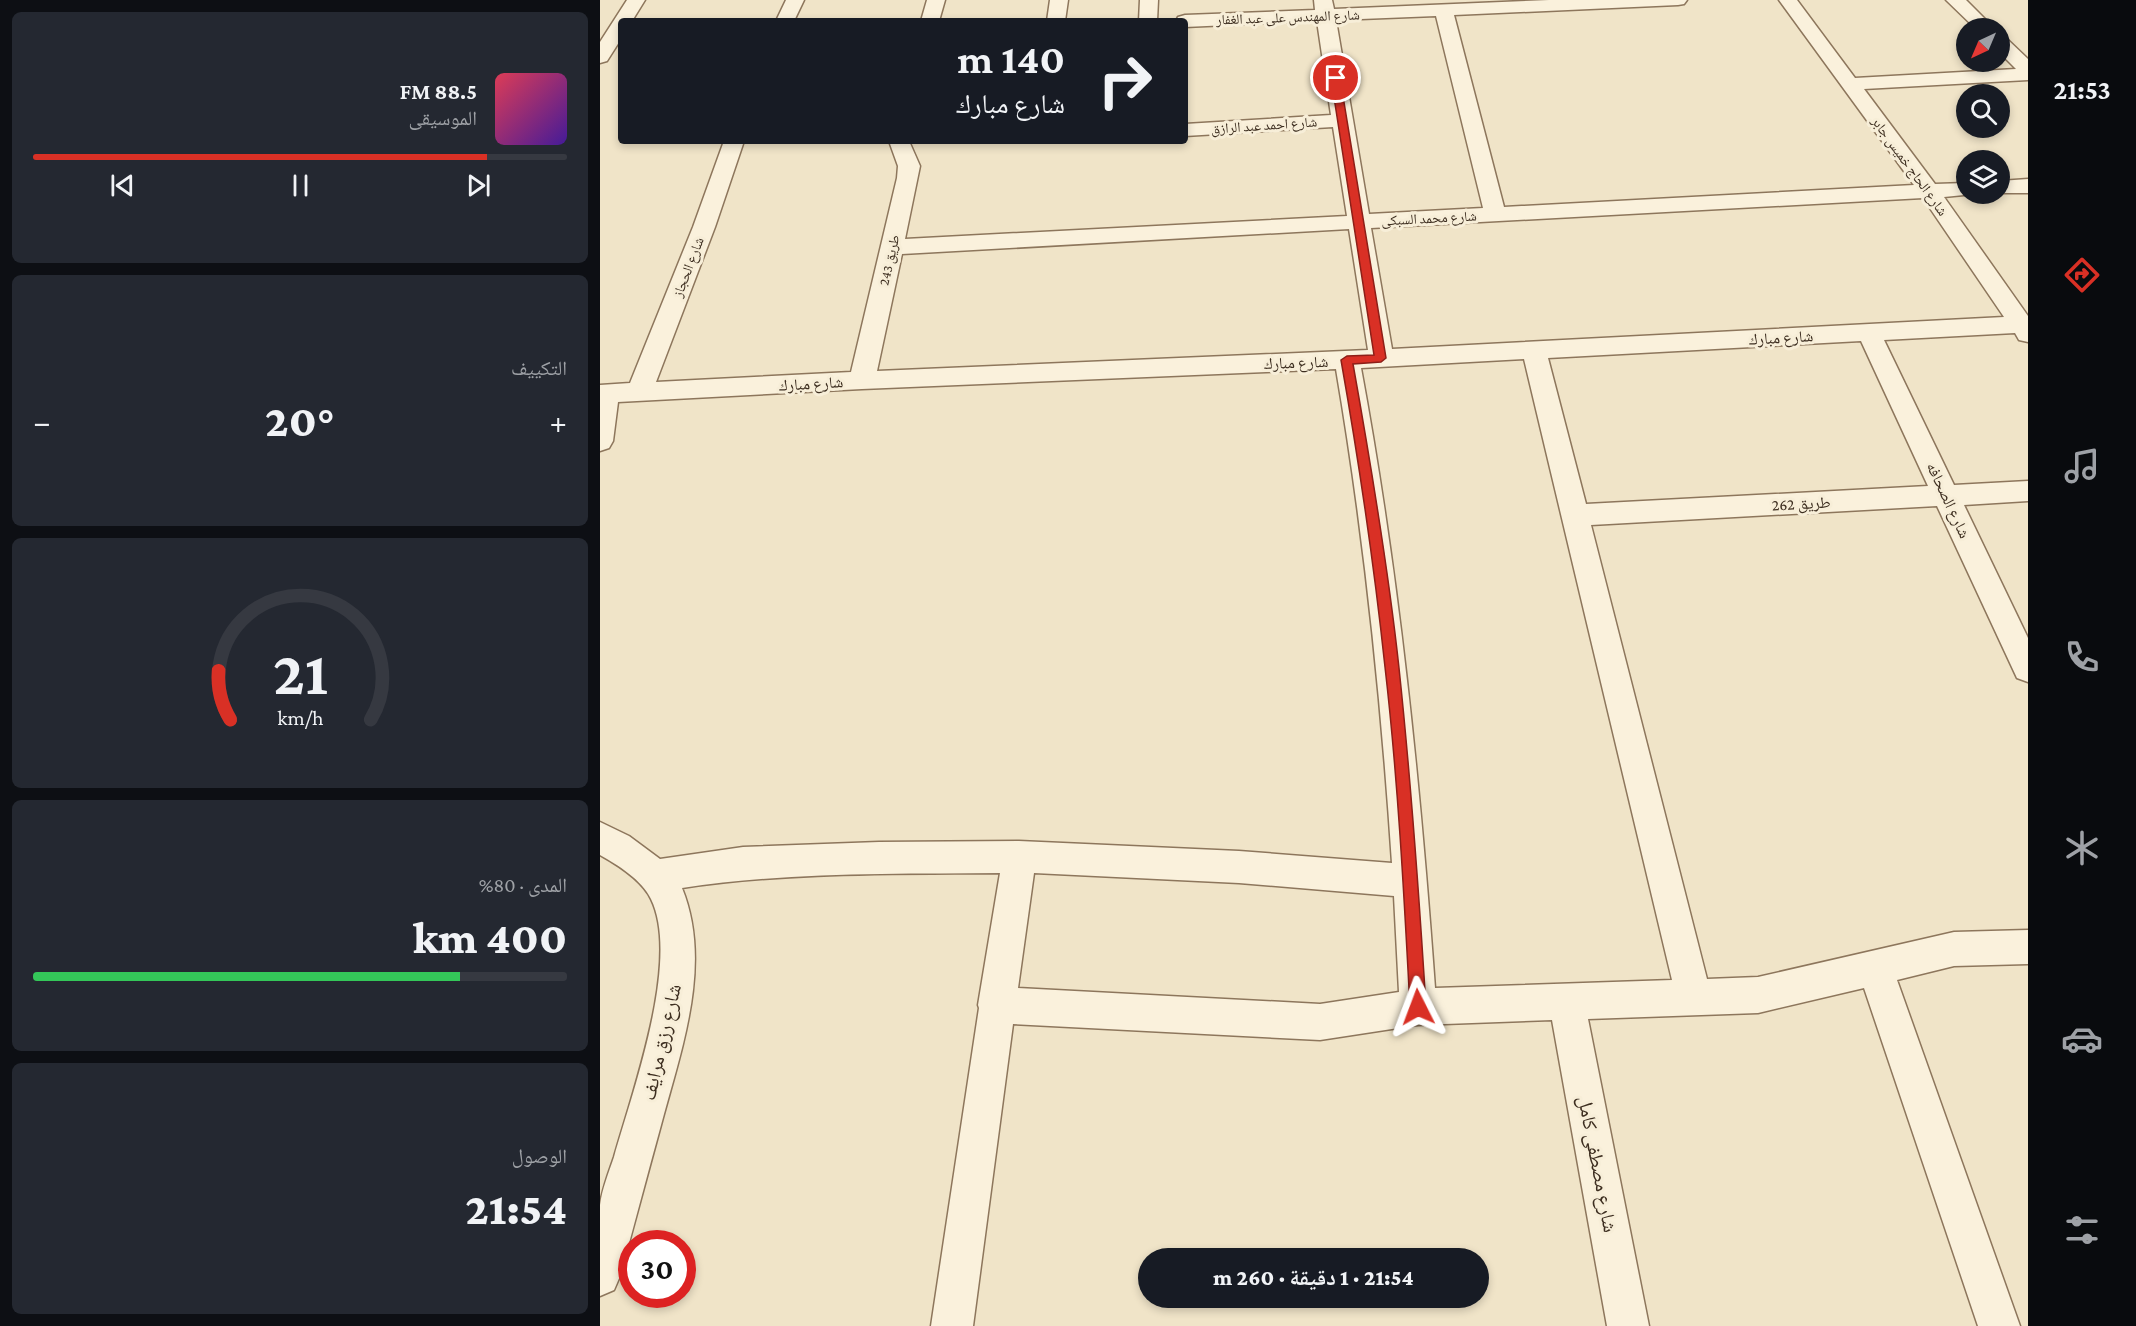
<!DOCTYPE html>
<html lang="ar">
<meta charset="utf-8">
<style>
:root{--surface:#171b24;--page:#242831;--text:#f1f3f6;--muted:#9ea1a6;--line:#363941;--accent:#d93025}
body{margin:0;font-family:"Crimson Pro","Noto Naskh Arabic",serif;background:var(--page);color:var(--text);direction:rtl;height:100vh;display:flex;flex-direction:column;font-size:22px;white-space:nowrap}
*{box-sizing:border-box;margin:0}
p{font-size:20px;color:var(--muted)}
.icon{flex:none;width:33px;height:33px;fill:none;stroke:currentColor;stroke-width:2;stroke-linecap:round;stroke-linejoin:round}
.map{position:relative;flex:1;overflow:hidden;direction:ltr}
.drawer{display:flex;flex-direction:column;gap:12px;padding:12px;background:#0d0f14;width:600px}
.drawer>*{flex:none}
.banner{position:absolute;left:18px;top:18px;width:570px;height:126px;border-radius:6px;box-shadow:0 3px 9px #0003;direction:rtl;background:#171b24;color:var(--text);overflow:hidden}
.needle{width:39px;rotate:224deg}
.tools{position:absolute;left:1356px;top:18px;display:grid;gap:12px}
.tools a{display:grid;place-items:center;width:54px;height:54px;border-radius:50%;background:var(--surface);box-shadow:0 3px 9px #0003;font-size:30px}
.speed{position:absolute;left:18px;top:1230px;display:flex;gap:12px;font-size:30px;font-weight:700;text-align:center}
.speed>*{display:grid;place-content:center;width:78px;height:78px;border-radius:50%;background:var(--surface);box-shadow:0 3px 9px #0003;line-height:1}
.speed .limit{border:9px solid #d22;background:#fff;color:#111}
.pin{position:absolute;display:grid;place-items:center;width:51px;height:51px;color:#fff;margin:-26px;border:3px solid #fff;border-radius:50%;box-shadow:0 2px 6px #0007}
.me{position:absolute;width:66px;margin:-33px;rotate:357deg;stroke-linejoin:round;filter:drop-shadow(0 0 4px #0008)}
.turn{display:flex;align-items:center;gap:21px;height:126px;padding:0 24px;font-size:27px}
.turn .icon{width:78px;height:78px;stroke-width:2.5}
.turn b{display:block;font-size:42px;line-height:51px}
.big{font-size:45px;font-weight:800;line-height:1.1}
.drawer .card{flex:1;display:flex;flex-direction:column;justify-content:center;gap:9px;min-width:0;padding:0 21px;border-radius:9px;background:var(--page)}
.drawer .dial{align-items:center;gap:0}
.dial svg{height:156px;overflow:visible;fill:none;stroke:var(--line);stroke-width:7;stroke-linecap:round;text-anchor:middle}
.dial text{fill:var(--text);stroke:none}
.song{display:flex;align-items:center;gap:18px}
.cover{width:72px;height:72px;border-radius:9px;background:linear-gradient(135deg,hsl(350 70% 55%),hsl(260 70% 35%))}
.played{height:6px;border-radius:3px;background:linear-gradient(90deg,var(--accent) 85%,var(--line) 85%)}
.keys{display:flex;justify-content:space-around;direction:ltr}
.heat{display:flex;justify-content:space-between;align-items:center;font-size:33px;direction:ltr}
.charge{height:9px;border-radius:4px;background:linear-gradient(90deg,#34c759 80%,var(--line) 0)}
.trip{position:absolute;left:538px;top:1248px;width:351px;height:60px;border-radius:30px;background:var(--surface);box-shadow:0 3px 9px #0003;font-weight:800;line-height:60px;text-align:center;direction:rtl}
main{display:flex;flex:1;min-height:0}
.menu{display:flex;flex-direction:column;width:108px;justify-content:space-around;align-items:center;background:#090b0e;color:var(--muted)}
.menu .icon{width:42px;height:42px}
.menu .on{color:var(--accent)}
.menu b{font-size:27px;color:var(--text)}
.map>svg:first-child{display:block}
</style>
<main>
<nav class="menu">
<b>21:53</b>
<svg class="icon on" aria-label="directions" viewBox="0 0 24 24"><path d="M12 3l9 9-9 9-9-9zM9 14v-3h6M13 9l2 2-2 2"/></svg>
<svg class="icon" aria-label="music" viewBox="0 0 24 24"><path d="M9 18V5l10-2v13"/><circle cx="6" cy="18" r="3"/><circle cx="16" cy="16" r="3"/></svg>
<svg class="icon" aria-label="phone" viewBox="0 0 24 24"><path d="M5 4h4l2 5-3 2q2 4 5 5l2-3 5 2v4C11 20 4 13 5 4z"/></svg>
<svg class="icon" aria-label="climate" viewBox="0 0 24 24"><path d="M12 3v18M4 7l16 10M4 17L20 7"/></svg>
<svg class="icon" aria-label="car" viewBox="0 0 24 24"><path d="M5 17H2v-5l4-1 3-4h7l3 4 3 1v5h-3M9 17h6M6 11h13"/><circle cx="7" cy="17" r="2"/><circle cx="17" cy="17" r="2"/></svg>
<svg class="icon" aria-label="filters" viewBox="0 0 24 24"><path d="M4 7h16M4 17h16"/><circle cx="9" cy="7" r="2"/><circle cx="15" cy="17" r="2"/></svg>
</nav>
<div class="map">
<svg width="1428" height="1326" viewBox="0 0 1428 1326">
<rect width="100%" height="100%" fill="#f0e4c8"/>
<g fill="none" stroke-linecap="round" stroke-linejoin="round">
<defs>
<path id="street" d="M27,0H45L32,21H21V39L7,61L0,63V42Z
M186,0H204L194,21H176Z
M327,0H345L339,21H321Z
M450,0H468L465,21H447Z
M540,0H558L557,21H539Z
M714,0H732L734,9L949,0H1087L1084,4L1078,5L854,15L904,207L1314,185L1179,0H1197L1255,78L1416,69L1400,53V37L1407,39L1428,59V80L1264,89L1335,184L1366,183V194H1374L1344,197L1428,316V342L1419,340L1415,333L1284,340L1354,485L1428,481V501L1364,505L1428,638V682L1417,678L1337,506L991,525L1107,979L1158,977L1354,932L1428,930V964L1354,966L1297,980L1420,1326H1378L1264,988L1158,1013L988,1019L1049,1326H1007L952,1020L818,1025L720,1040L413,1024L373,1326H331L379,1008L378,1005L400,873C294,874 187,872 82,888C113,964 81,1050 61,1125C47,1175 34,1226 20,1276L14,1290L0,1296C0,1267 0,1235 0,1205C2,1189 9,1172 14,1157C32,1093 81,960 51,899C42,880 18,865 0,855V822L29,836L60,859L143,847L279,842L419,841L639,851L792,863C781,697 764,533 736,369L262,389L18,402L13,441L9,448L0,451V385L30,383L93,227L124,141H144L115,227L56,382L251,372L297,178L298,166L289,141H309L320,166L305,239L747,216L733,127L585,136V124L731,115L717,21L585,27V21H576L578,17L585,15L715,10ZM836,16L883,208L769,214L736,20ZM1323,198L1404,317L792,349L771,228ZM749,229L768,350L277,371L302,254ZM1261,341L1328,486L986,504L948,358ZM924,359L1072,980L835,988C820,780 799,573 761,368ZM434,873L639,883L794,896L799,992L720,1004L418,988Z
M1346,0H1366L1394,28H1375Z
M1428,179V193H1400V181Z"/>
</defs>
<use href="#street" stroke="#8d765c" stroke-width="3"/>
<use href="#street" fill="#faf1dc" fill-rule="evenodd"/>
</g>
<path fill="#d93025" stroke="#8d1f18" stroke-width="1.5" d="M736,75L740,78L786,358L781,362L753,364C771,465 788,566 799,668C811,781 819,894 826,1007L824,1013L818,1015L812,1013L810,1007C804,894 798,780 785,667C774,564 759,462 741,360L747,356L774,355L731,78Z"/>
<g text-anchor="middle" stroke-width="6" stroke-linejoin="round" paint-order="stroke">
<g font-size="14" fill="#3d2e20" stroke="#f7eed8">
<text transform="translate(688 17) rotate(-2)" y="5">شارع المهندس على عبد الغفار</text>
<text transform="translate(664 125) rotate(-4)" y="5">شارع احمد عبد الرازق</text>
<text transform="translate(1310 166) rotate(54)" y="5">شارع الحاج خميس جابر</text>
<text transform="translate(829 218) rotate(-3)" y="5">شارع محمد السبكى</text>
<text transform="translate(289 260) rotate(-77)" y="5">طريق 243</text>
<text transform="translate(88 267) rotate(-69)" y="5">شارع الحجاز</text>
</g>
<g font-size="16" fill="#3d2e20" stroke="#f7eed8">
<text transform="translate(1181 337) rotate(-3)" y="6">شارع مبارك</text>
<text transform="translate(696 362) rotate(-2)" y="6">شارع مبارك</text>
<text transform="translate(211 383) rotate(-3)" y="6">شارع مبارك</text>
<text transform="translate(1349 500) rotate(65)" y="6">شارع الصحافه</text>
<text transform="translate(1201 503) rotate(-3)" y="6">طريق 262</text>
</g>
<g font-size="20" fill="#3d2e20" stroke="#f7eed8">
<text transform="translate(61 1042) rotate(-77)" y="7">شارع رزق مرايف</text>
<text transform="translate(998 1164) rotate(79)" y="7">شارع مصطفى كامل</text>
</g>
</g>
</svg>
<div class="tools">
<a><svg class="needle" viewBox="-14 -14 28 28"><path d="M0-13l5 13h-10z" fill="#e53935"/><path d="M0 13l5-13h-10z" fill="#9ea1a6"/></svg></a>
<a><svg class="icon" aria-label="search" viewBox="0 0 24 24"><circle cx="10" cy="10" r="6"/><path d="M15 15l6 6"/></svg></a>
<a><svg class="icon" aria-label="layers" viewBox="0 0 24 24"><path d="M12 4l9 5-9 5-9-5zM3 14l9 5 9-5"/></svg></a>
</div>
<div class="speed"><div class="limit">30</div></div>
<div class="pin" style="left:736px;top:78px;background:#d93025"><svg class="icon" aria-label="arrive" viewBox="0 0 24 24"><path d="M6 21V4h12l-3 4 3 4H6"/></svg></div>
<svg class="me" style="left:818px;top:1007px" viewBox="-20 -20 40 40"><path d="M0-17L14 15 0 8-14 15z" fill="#d93025" stroke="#fff" stroke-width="4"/></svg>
<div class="trip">21:54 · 1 دقيقة · 260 m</div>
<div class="banner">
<div class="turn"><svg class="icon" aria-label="right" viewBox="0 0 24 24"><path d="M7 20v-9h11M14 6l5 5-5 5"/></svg><div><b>140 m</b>شارع مبارك</div></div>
</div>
</div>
<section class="drawer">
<div class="card">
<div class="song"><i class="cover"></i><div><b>88.5 FM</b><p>الموسيقى</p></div></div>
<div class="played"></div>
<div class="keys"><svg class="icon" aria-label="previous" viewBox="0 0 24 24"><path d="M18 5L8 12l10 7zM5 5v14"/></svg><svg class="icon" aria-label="pause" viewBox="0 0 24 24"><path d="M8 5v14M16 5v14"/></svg><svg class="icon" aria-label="next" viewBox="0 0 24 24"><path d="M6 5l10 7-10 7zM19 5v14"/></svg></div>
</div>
<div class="card"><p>التكييف</p>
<div class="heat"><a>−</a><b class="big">20°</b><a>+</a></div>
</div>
<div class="card dial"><svg viewBox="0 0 100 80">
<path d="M14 69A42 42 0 1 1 86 69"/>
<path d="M14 69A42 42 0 0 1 8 44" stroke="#d93025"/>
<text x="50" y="56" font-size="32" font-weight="700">21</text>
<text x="50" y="72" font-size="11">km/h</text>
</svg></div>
<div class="card"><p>المدى · 80%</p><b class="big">400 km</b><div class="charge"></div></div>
<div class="card"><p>الوصول</p><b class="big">21:54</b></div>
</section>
</main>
